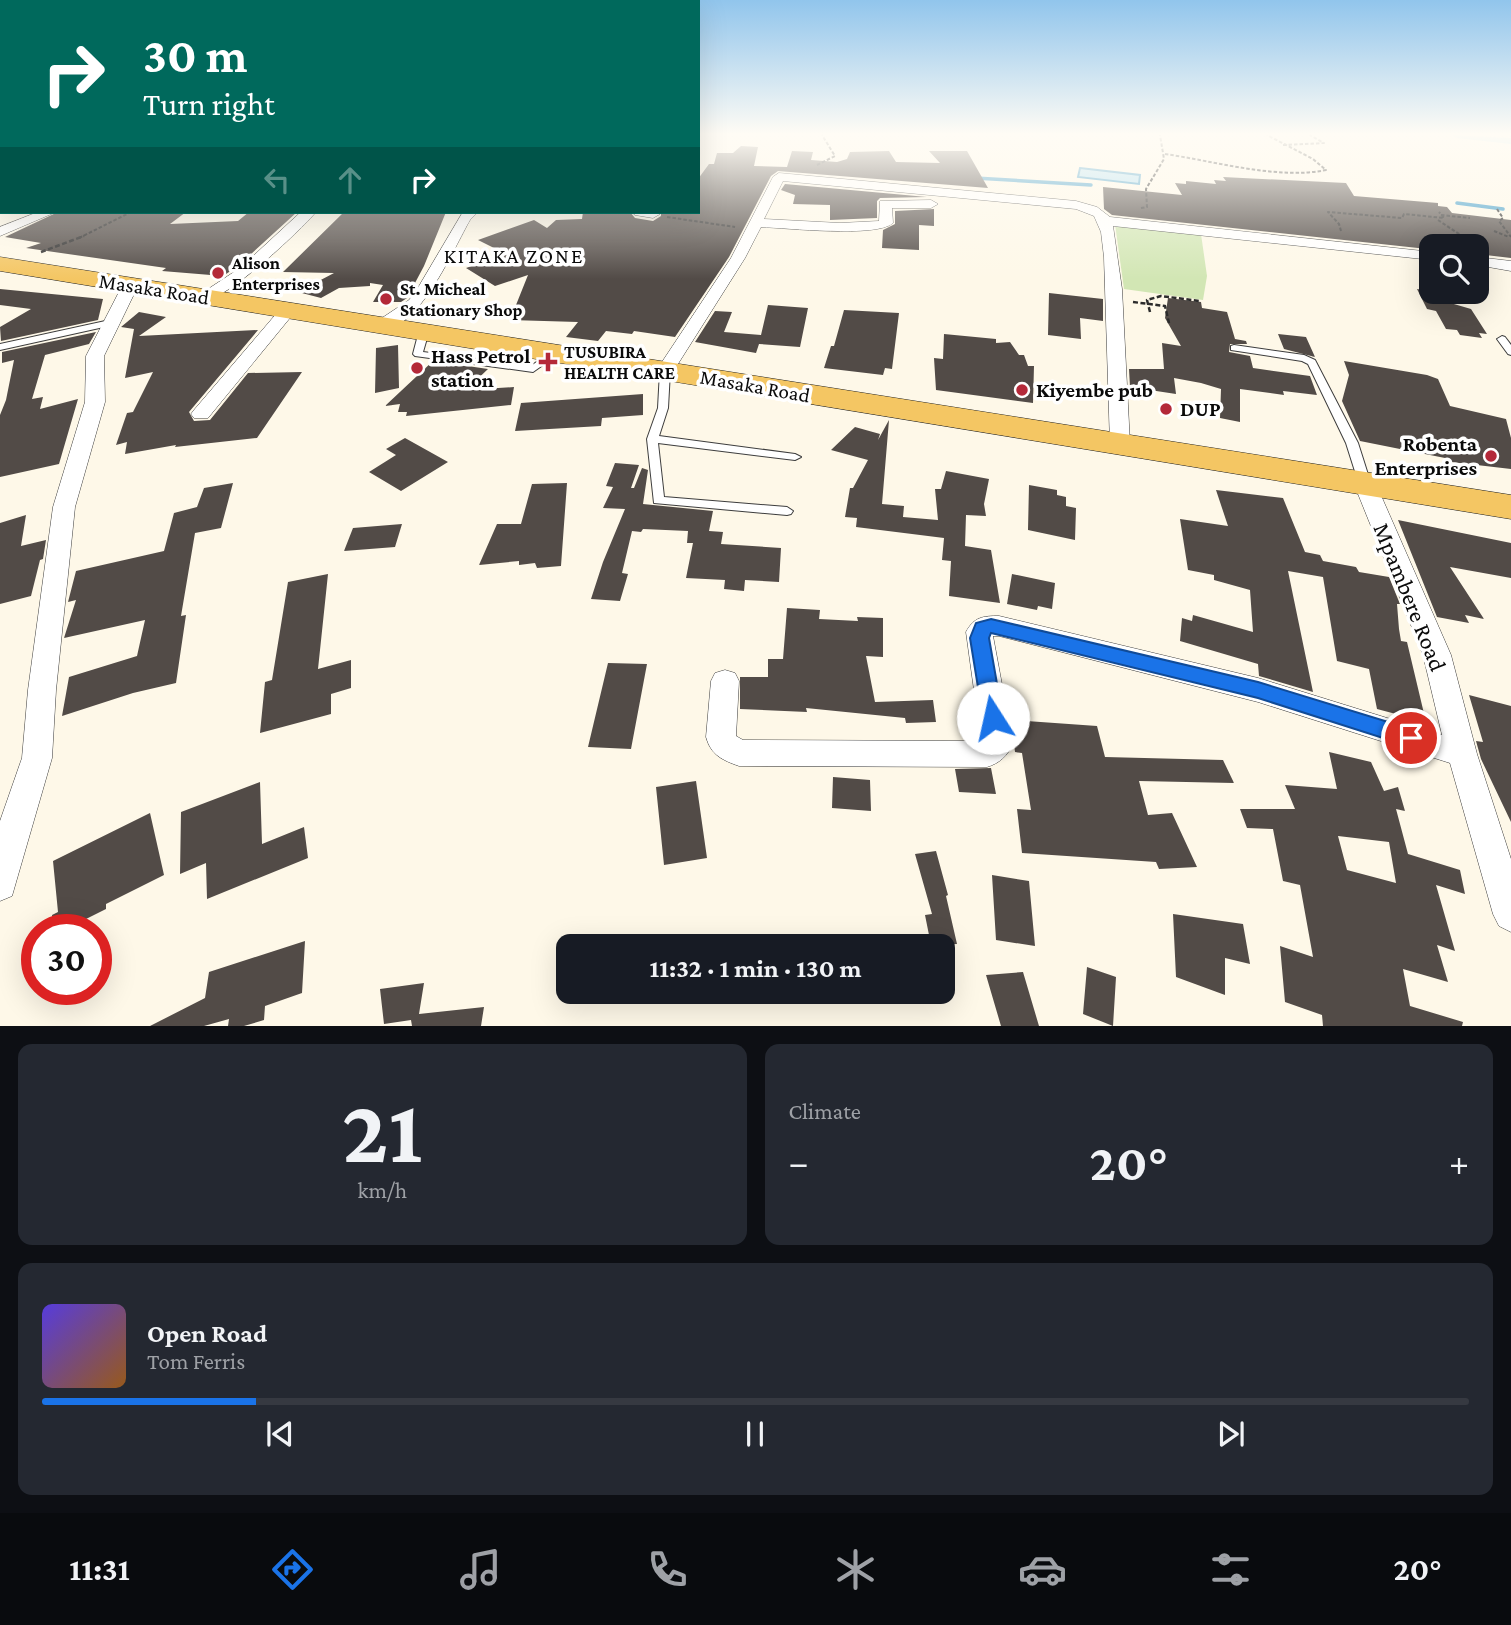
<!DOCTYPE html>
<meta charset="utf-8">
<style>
:root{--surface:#171b24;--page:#242831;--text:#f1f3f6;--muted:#9ea1a6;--line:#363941;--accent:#1a73e8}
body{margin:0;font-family:"Crimson Pro",serif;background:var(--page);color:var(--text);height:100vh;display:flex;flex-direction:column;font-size:26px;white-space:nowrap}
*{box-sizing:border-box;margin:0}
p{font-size:23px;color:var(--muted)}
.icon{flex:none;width:38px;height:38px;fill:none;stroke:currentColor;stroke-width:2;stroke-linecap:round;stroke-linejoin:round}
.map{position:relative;height:1026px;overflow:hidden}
.panel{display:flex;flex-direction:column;gap:18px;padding:18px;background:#0d0f14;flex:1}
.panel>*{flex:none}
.banner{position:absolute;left:0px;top:0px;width:700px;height:214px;box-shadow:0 7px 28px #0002;background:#00695c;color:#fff;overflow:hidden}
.tools{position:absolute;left:1419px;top:234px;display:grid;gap:14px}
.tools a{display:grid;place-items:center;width:70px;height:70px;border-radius:14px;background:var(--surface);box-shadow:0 7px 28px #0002;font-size:35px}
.speed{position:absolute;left:21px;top:914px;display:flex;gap:14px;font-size:35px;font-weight:700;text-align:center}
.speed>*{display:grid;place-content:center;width:91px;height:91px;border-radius:50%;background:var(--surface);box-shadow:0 7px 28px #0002;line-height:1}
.speed .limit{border:10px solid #d22;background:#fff;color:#111}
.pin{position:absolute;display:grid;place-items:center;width:60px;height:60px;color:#fff;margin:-30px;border:4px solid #fff;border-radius:50%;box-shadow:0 2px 7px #0007}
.me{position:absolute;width:77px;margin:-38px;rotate:350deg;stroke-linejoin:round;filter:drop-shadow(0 0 5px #0008)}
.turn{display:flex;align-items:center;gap:24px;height:147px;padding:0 28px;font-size:32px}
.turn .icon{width:91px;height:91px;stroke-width:2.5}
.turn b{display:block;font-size:49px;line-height:60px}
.lanes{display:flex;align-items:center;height:66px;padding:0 28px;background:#0003;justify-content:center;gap:35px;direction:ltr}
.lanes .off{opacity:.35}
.big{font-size:52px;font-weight:700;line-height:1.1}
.panel .tile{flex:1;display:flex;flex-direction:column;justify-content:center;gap:10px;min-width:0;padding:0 24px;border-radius:14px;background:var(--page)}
.panel .dial{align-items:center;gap:0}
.dial b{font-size:91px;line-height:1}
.song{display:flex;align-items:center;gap:21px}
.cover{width:84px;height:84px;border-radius:10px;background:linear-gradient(135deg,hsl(250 70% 55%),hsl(30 70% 35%))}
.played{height:7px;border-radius:4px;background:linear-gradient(90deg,var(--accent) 15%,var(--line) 15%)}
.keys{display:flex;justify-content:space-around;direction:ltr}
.heat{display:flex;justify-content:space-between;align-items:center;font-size:38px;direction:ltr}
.panel .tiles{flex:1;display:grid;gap:18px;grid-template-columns:1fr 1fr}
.tile:last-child{grid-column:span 2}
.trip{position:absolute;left:556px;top:934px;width:399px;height:70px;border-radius:14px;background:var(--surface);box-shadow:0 7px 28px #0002;font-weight:700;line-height:70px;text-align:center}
.tab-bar{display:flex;height:112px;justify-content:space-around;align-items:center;background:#090b0e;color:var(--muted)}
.tab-bar .icon{width:49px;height:49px}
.tab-bar .selected{color:var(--accent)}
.tab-bar b{font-size:32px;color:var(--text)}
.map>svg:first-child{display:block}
</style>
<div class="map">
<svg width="1511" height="1027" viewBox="0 0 1511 1027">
<rect width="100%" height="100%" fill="#fef8e8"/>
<path fill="#d2e6b4" d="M1115,224L1201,234L1207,276L1203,300L1124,289Z"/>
<path fill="#afdff3" stroke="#3999c8" stroke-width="2" d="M1080,168L1140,175L1139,184L1078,177Z"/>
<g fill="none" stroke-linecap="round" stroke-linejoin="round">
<path stroke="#3999c8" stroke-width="3.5" d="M975,178L1091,185
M1457,203L1503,209"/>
<path fill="#afdff3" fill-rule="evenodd" d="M1452,135L1511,138V144L1457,138Z"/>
</g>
<path fill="#524b47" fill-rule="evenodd" d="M741,146L758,147L754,166L787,167L792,151L813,152L811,160L837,162L847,159L850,152L889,151L896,162L940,163L929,151H967L988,188L778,171L771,176L729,257L675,337L634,331L632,334L606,331L598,341L566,337L578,322L510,320L528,275L495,286L466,268L506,254L478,240L534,220L547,228L556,220L582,219L583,212H630L635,218L653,221L661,216V212H698V179L709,164H714L717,153H733Z
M1223,177L1346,183L1354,196L1438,203V206L1447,207L1452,213L1511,220V258L1477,254V247L1418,248L1112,215L1104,209L1103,187L1182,195L1175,183L1186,184V181L1216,184L1214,180L1226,181Z
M785,184L927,197L880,198L877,201V218L830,220V205L793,204L795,195L781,190Z
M934,209V226L919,225V250L882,248L883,230L895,224V211Z
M58,212H186L170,224L238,221L249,212H297L238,266L223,276L162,271L166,268L26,248L41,243L5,237Z
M344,212H446L424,266L407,298L401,302H373L383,285L370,283V286L339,288L321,298L298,292L334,273L283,272Z
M0,289L103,299L98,320L1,341L0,327L31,309L0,305Z
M1417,289L1442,293L1447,302L1471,309L1487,334L1479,333L1482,338L1460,335L1457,330L1446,329L1436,311L1427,309Z
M1049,293L1103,299V321L1080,318L1081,339L1048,335Z
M1168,298L1201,302L1202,308L1227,312L1235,339L1246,341L1247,344H1230L1229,352L1250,356L1253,368L1310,376L1317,395L1283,391L1284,395L1240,389V422L1220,418L1221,389L1201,383L1174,378L1176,394L1130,387L1129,369H1164L1162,343L1181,346L1165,318Z
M768,305L808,308L800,347L759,344L756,353L695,342L715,311L732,312L724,332L761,335Z
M844,310L899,313L892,369L885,368L883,375L824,368L831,346H834Z
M139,312L166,317L139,336L258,330L189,412L194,421L210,420L248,373L302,372L257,438L175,447L176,445L125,454L127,442L116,445L127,413L133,412L153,372L125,378L134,329L121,327Z
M96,332L89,344L45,355L32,399L43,397L40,409L78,399L59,464L0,477V415L6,400L14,360L2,363V352Z
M944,334L996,339V343L1010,342L1019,355H1024L1028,366H1034L1033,403L936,390L934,358L943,359Z
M1278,334L1306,337L1315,357L1284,349Z
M398,345L399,388L375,393L376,348Z
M433,361L488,369L466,390L514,387L511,405L406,416L407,412H398L400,404L385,406Z
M1344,361L1427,375L1438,379L1450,406L1506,419L1511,438V469L1451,462L1450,459L1360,441L1342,401L1349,375Z
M643,394V415L602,418L601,426L515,431L521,403Z
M889,420L882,504L904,506L903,517L938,520L935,489H941L946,471L989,479L984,504L986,516L966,515L965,546L991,550L1000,603L949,596L951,561L942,560L944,538L856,527L857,518L845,517L850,488H853L868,460L831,450L855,427L880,434L878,440Z
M405,438L448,462L401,491L369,472L396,455L386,449Z
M615,463L639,465L631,488H634L642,468L648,470L643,504L713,511L709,531L723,532L721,544L781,548L779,582L745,580L744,591L724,589L725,580L686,578L693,543H687L688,531L643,529L641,532L632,531L622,573L628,574L620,601L591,599L603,562L625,509L603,508L613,487L606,486Z
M233,483L221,528L195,533L181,616L186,615L176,683L133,693L62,716L69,677L137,656L145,620L64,638L76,600L68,602L76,571L164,551L174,513L197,507L204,488Z
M567,483L561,566L537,568L535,563L519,565V561L479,565L497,524H521L532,484Z
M1029,485L1057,490V495L1066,497V506L1076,508L1075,540L1028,530Z
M1216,490L1283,498L1305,552L1320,555L1323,561L1356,567L1359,572L1389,577L1400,604H1397L1399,629L1401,641L1407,642L1426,722L1377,709L1369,669L1337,661L1323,577L1288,571L1313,692L1259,676L1258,664L1180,641L1182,618L1192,621L1193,615L1253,632L1250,590L1214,580V575L1188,570L1180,519L1228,526Z
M26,515L21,546L46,540L43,559L40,560L31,596L0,604V523Z
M1398,520L1511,543V578L1450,567L1484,619L1465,615L1469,623L1437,617Z
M402,524L395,547L344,551L353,528Z
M328,574L318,669L351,660V688L331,694V714L260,733L265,682L272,680L288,582Z
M1012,574L1055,583L1052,609L1038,606L1037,610L1007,604Z
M787,608L820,610L819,619L858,621L857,617L883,618V657L866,656L875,702L933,700L936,722L906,723L905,718L806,708L807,712L740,709V677H768V659H783Z
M608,663L647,664L631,749L588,747Z
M1469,695L1511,706V822L1481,759L1476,741L1483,742Z
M1011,720L1097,726L1105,757L1223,760L1234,783L1139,781L1148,815L1172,813L1197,867L1159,869L1156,862L1022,853L1017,809L1031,810L1022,753L1015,752Z
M1329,752L1371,762L1384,791L1398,787L1405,811L1396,809L1408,854L1460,870L1465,894L1436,885L1455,951L1437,945L1448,982L1403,969L1410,1006L1463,1022L1462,1026H1323L1322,1015L1285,1002L1280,946L1313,957L1300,885L1283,881L1273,829L1247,828L1240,809H1295L1285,785L1337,789ZM1338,836L1389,842L1396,883L1347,870Z
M991,768L996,794L959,792L955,769Z
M833,777L870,780L871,811L832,808Z
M696,781L707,858L664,865L656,787Z
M260,782L262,844L304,827L308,858L207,899L206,863L180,874L181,812Z
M150,813L164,875L106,904V909L66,929H53L52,915L58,912L53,861Z
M936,851L948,895L946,896L957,944L931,945L925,915L932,914L915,854Z
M992,875L1029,881L1035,946L996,940Z
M1173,914L1243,924L1250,964L1225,958V995L1176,977Z
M305,941L302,993L265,1006L264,1020L244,1026H228L229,1019L204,1026H150L205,998L209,972Z
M1087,967L1116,977L1113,1026L1083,1014Z
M1023,972L1039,1026H1001L986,975Z
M424,983L419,1014L484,1007L481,1026H412L411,1020L384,1024L380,989Z"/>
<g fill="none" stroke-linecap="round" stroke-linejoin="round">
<defs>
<path id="service" d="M0,168H2V172H0Z
M0,196H2L0,201Z
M110,320L113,321V325L0,350V344Z
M424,328L429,331L423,352L531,366L552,351L555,350L560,353L533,372L415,356L413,354L419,331Z
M1502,336L1505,337L1511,345V355L1508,354L1497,339Z
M1234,345L1304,355L1315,360L1358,443L1371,484L1369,487L1365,488L1359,484L1346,443L1308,364L1302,361L1231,350V346Z
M665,368L670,371L668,408L659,436L795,454L801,457L795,460L658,443L664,497L787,507L793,511L791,514L787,515L654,503L647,439L658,408L660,371Z"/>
<path id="minor" d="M0,149H2L0,156Z
M779,173L1076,201L1097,207L1110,217L1432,252V260L1113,226L1122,289L1130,444L1127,448H1113L1110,444L1104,257L1101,232L1094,216L1076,209L783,181L764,219L840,223L879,221L880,201L931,200L938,204L931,208H892L893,223C877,238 786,228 761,227L745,258L671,375H659L656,371L731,258L773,177Z
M38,212H56L0,236V227Z
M301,212H316C301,230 220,307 199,301L197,298L199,295L240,268Z
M463,212H478L470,220C455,246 416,337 379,328L377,324L379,320L409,300L416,291Z
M633,212H658L660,214L653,218L635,215Z
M1477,257L1511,261V271L1477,265Z
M130,281L138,286L104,356L105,402L75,507L56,690L52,758L12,896L0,901V821L22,758L28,690L53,507L85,402L86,356L122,286Z
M288,305L294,307L296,310L294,313L208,418H194L191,414L194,410L282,307Z
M1365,477L1373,479L1376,484L1451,655L1477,754L1511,859V932L1499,926L1493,914L1450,763L1258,702L999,636H993L1013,744C1007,756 1000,763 987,767L739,766C722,760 711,755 706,737L711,681L715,673L725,670L735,673L739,681L736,736L743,740L981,741L966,632C974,617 983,616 999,616L1258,678L1442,735L1423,655L1354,484L1357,479Z"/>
<path id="primary" d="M0,257L1511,495V519L0,271Z"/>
</defs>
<use href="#service" stroke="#3d3d3d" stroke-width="2"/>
<use href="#minor" stroke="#3d3d3d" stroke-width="1"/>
<use href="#primary" stroke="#1b1b1b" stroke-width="1"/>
<path stroke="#2c2c2c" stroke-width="2" stroke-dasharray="3.5 2" stroke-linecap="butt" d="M1283,145L1324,143L1310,135
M1165,154C1214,161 1278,180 1326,170L1313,159L1267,135
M817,165L835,156L822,135
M1141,208L1147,207L1146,189L1164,159L1160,135
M1497,209L1503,218L1499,221L1511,237
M1441,215L1470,218
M667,217L735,227
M1438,220L1465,238
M1341,231L1339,224L1328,212L1402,218L1404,214L1444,218L1439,212
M1494,231L1509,237
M79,238L131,212"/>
<path stroke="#2c2c2c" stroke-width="2.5" stroke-dasharray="5 2.5" stroke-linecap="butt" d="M1446,244V241L1468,243L1464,236
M41,252L84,236
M1133,302L1165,306L1169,323
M1150,312L1147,300L1161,296L1199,301"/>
<use href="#service" fill="#fff" fill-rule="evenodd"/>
<use href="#minor" fill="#fff" fill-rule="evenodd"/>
<use href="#primary" fill="#f4c663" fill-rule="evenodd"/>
</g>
<linearGradient id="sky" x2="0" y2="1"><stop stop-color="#91c5ec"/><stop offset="0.48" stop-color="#fffcf5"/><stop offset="1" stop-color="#fffcf5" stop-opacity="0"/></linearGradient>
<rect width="1511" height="279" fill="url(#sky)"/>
<path fill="#1a73e8" stroke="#114b97" stroke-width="2" d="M991,619L1258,682L1411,729L1418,731L1421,738L1418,744L1411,747L1258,698L991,633L989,638L1003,718L1000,724L993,726L986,724L983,718L970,638L976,623Z"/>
<g fill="#b42939" stroke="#fff" stroke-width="2.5">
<circle cx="218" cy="273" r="7"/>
<circle cx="386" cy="299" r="7"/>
<path d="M544.5 351.5h7v7h7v7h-7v7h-7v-7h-7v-7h7z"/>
<circle cx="417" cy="368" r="7"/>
<circle cx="1022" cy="390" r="7"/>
<circle cx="1166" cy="409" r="7"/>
<circle cx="1491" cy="456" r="7"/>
</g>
<g text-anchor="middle" stroke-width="7" stroke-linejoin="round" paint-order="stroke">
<g font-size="18" font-weight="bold" fill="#0a0a0a" stroke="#fff" text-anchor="start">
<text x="232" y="269">Alison<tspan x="232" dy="21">Enterprises</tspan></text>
<text x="400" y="295">St. Micheal<tspan x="400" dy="21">Stationary Shop</tspan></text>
<text x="564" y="358">TUSUBIRA<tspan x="564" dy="21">HEALTH CARE</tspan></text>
</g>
<g font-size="21" letter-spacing="2" fill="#0a0a0a" stroke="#fff">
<text x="514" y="263">KITAKA ZONE</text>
</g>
<g font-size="21" fill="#0a0a0a" stroke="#fff">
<text transform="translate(154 289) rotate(9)" y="7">Masaka Road</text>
<text transform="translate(755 386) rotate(10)" y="7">Masaka Road</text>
</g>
<g font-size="21" font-weight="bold" fill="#0a0a0a" stroke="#fff" text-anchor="start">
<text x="431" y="363">Hass Petrol<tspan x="431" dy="24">station</tspan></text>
<text x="1036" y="397">Kiyembe pub</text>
<text x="1180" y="416">DUP</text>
<text x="1477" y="451" text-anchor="end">Robenta<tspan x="1477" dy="24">Enterprises</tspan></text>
</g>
<g font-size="24" fill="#0a0a0a" stroke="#fff">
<text transform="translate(1410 597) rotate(68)" y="8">Mpambere Road</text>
</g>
</g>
</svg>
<div class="tools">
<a><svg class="icon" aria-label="search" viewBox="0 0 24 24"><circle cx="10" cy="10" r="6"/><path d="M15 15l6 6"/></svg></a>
</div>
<div class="speed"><div class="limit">30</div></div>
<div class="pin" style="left:1411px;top:738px;background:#d93025"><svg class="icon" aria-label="arrive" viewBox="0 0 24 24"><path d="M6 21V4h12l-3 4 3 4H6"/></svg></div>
<svg class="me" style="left:993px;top:718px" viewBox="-20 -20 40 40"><circle r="19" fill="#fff"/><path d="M0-13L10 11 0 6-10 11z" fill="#1a73e8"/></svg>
<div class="trip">11:32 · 1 min · 130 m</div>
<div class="banner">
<div class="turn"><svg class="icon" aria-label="right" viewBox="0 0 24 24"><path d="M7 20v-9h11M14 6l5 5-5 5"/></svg><div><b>30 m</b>Turn right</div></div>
<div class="lanes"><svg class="icon off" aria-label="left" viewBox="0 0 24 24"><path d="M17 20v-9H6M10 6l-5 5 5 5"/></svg><svg class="icon off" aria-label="ahead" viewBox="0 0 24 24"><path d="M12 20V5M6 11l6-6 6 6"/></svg><svg class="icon" aria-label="right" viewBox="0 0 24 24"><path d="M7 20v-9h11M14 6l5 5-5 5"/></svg></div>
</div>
</div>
<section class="panel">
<div class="tiles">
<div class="tile dial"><b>21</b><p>km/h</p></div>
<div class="tile"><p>Climate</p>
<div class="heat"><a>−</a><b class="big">20°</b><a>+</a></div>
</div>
<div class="tile">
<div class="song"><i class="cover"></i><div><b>Open Road</b><p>Tom Ferris</p></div></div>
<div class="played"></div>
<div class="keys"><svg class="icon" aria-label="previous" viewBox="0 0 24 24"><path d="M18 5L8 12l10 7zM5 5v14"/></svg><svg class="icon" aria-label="pause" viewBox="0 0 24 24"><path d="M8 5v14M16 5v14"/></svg><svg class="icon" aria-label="next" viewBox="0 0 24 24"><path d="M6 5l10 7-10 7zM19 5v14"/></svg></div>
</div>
</div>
</section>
<nav class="tab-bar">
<b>11:31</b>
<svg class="icon selected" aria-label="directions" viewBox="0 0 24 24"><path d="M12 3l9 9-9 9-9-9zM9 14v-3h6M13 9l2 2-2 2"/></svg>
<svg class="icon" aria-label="music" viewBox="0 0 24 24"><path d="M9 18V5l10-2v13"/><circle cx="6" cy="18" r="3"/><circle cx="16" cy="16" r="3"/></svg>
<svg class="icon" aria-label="phone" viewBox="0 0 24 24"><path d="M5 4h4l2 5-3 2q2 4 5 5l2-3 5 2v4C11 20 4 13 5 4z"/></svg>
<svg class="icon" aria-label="climate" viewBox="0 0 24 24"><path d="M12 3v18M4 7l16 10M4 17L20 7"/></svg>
<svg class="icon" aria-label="car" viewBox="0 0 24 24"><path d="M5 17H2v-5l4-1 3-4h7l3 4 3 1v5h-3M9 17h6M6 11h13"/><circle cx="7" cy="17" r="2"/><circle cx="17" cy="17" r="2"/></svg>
<svg class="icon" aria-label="filters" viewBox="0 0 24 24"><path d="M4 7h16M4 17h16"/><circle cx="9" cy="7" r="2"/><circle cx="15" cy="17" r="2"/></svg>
<b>20°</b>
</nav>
